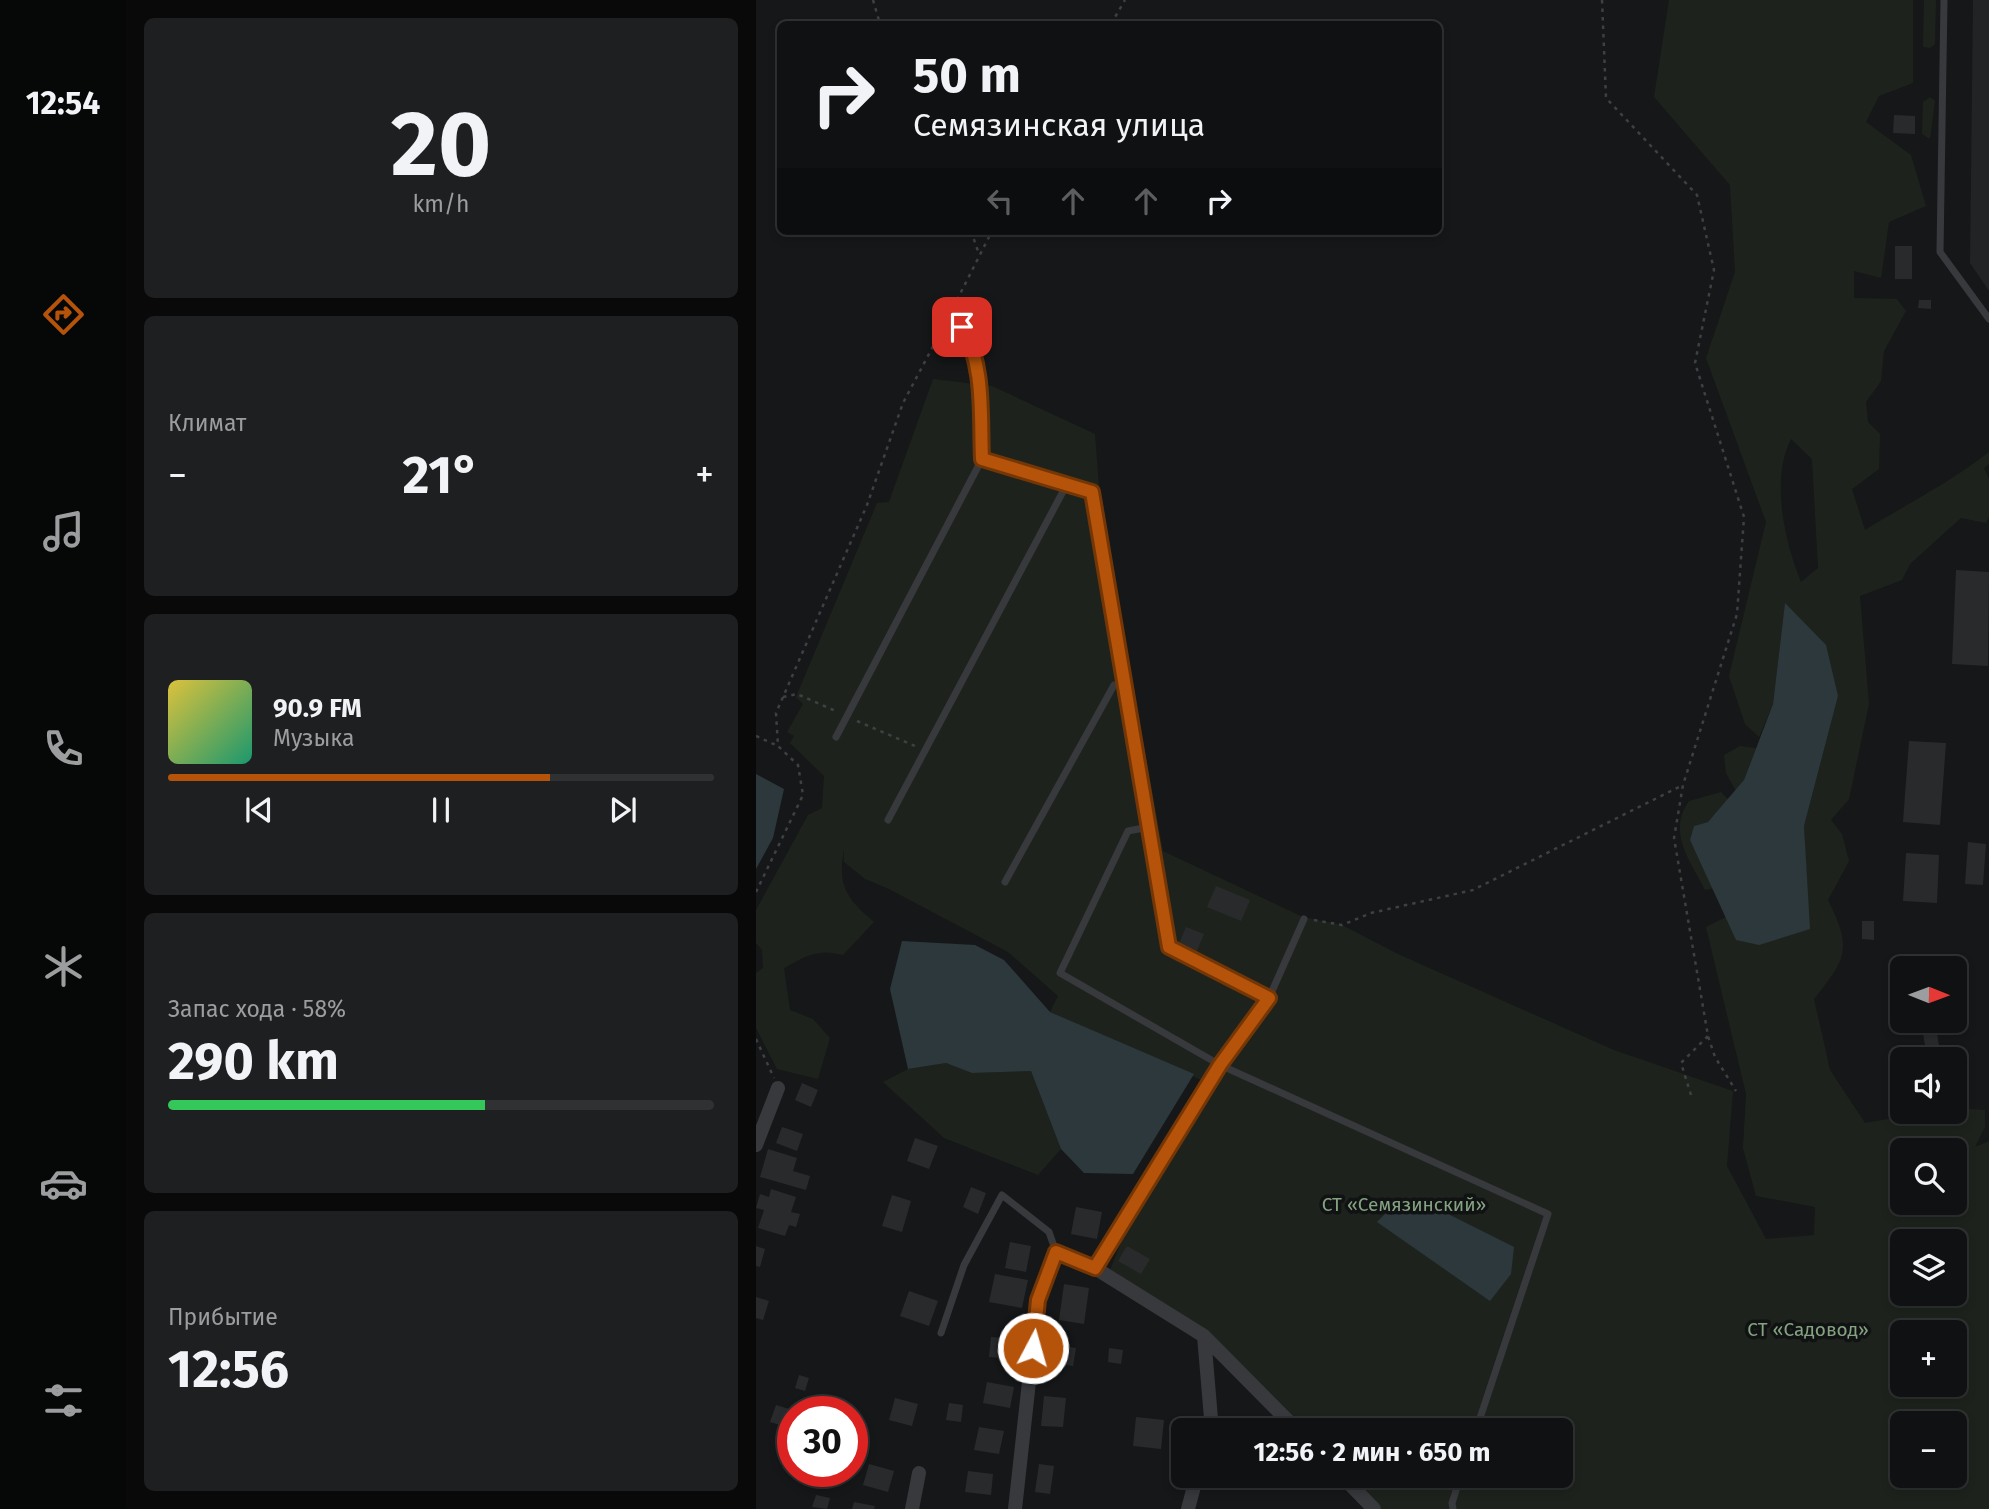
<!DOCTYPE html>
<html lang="ru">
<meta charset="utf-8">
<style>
:root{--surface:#101112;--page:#1e1f20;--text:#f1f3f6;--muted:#9c9d9f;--line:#303132;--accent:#b45309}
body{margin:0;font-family:"Fira Sans",sans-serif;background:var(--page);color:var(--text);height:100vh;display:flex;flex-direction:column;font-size:26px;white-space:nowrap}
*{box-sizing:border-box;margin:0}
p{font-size:23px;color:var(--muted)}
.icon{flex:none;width:38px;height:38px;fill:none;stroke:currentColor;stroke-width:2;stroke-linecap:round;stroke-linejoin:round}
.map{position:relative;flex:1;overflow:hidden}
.details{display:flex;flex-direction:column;gap:18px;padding:18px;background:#09090a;width:630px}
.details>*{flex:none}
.guide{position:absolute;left:21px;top:21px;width:665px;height:214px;border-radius:10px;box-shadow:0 4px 10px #0003,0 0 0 2px var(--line);background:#101112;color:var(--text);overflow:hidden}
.needle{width:46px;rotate:91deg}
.controls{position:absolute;left:1134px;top:956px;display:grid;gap:14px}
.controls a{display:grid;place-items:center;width:77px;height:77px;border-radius:10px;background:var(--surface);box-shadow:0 4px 10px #0003,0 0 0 2px var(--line);font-size:35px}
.speed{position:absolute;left:21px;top:1396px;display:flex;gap:14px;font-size:35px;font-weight:700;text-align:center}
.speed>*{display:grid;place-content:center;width:91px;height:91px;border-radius:50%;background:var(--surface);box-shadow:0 4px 10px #0003,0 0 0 2px var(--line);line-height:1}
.speed .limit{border:10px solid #d22;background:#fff;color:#111}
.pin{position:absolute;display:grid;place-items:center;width:60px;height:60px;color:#fff;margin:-30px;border-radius:14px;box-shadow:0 4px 10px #0006}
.me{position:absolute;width:77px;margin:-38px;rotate:6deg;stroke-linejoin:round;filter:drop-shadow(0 0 5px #0008)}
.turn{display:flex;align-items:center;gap:24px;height:147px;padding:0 21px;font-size:32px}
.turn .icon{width:91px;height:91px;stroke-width:2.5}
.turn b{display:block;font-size:49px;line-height:60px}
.lanes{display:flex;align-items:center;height:66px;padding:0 21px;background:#0003;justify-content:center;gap:35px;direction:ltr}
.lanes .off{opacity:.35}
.big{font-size:52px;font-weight:700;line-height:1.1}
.details .widget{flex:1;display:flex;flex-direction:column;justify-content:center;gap:10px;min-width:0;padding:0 24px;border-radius:10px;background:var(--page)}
.details .dial{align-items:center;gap:0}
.dial b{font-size:91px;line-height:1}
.song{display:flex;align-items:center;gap:21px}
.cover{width:84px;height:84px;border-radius:10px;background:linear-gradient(135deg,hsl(50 70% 55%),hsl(160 70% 35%))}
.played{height:7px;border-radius:4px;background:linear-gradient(90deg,var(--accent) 70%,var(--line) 70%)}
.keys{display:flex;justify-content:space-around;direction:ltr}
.heat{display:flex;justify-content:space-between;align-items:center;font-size:38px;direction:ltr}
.charge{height:10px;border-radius:5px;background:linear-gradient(90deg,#34c759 58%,var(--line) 0)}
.trip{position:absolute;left:415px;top:1418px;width:402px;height:70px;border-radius:10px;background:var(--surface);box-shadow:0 4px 10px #0003,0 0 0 2px var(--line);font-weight:700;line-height:70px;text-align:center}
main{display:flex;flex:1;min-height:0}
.tabs{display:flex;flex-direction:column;width:126px;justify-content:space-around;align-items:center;background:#060707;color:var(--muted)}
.tabs .icon{width:49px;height:49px}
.tabs .current{color:var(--accent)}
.tabs b{font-size:32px;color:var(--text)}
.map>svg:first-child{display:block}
</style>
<main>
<nav class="tabs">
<b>12:54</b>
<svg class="icon current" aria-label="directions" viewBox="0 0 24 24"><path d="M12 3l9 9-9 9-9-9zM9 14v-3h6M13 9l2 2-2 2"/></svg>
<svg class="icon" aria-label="music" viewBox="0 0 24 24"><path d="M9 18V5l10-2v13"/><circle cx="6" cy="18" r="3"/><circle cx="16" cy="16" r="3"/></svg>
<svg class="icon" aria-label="phone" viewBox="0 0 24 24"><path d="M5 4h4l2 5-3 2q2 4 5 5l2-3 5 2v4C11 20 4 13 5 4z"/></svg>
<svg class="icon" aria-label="climate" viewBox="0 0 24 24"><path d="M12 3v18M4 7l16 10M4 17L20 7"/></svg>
<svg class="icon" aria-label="car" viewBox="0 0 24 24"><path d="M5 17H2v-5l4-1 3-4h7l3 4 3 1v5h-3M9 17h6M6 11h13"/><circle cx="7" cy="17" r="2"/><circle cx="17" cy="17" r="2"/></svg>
<svg class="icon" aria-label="filters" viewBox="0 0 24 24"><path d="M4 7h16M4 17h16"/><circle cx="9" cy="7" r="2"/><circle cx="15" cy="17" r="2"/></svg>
</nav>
<section class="details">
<div class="widget dial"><b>20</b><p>km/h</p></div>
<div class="widget"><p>Климат</p>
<div class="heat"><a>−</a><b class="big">21°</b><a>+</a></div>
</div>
<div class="widget">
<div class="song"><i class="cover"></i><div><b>90.9 FM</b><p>Музыка</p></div></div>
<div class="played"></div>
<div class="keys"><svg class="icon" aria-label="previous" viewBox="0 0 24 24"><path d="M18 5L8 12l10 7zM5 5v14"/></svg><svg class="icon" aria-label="pause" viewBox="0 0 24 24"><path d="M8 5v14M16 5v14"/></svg><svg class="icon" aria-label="next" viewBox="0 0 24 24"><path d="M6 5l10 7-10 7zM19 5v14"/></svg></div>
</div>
<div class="widget"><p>Запас хода · 58%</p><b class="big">290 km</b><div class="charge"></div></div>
<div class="widget"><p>Прибытие</p><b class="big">12:56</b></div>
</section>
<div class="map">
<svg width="1233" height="1509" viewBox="0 0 1233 1509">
<rect width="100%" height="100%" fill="#161718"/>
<path fill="#222325" d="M1217,0H1233V291L1214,263Z"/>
<path fill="#1d231c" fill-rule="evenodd" d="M913,0H1157V83L1123,96L1110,122L1155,155L1170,206L1133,222L1125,278L1098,271V298L1141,299L1150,311L1128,351L1125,381L1110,402L1112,422L1124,434L1123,469L1096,489L1109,530C1151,504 1195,482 1233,452V464L1228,468L1233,479V517L1230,523L1205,518L1154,564L1146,580L1104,596L1113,704L1093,799L1075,820L1086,834L1093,861L1072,900C1096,948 1091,958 1058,999L1074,1070L1109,1123L1179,1111H1199V1108L1229,1110V1127L1219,1147L1233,1141V1509H608L579,1475H805V1430H539L455,1333L354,1270L366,1240L456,1085L294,1012L302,996L252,952L133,889L109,879L88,862V850C81,886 91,899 118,922L87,955C63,948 49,956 28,968L34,1010L57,1019L74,1038L62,1079L21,1069L0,1028V973L7,968L6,950L0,943V910L52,815L66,808L68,776L34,743L38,736L31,732L47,704L40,697L121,503L133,502L177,379L236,386L339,434L344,501L407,851L547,917L586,925L642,954L858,1050L977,1091L971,1166L1010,1239L1058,1235L1059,1207L1000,1196L987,1148L990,1094L950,927L972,916L980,940L1053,929L1048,826L1082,696L1029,604L1017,704L1003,737L989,724L973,676L1010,522L950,358L979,272L974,185L898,97ZM1035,439L1056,459L1062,568L1045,582C1029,542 1014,480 1035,439ZM1146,1150H1199V1202H1146ZM1146,1241H1199V1293H1146ZM1146,1332H1199V1384H1146ZM1146,1423H1199V1475H1146Z
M1168,0H1180L1179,44L1174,48L1167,47Z
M1174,97L1179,101L1174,139L1166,134L1167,102Z
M984,746L1000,748L988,780L980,791L970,773L968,755Z
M965,792L974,801L952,822L938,826L934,840L958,888L949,890C934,860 911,833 933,801Z
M190,1063L216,1073L275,1071L305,1149L282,1175L188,1138L127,1082L152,1069Z"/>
<path fill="#2c383c" d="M1029,603L1070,645L1082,696L1048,826L1054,929L1003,945L980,940L934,840L938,826L952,822L988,780L1017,704Z
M0,774L28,789L17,838L0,869Z
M146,941L219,945L248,960L294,1012L438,1074L377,1174L328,1173L305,1149L275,1071L216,1073L190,1063L152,1069L134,989Z
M638,1205L684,1210L758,1247L755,1274L734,1301L621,1222Z"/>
<path fill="#292a2c" d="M1138,115L1159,116V134L1137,133Z
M1139,246H1156V279H1139Z
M1163,300H1175V309L1162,308Z
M1200,570L1233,572L1232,666L1196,664Z
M1153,741L1190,743L1184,825L1147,822Z
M1212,842L1230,844L1227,885L1209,884Z
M1150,853L1183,855L1181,903L1147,901Z
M460,886L494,900L485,921L451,907Z
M1106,921H1118V940L1106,939Z
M430,927L448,934L440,953L422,946Z
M1165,1020H1179L1185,1059H1171Z
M46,1083L62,1090L55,1107L39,1100Z
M26,1127L47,1134L41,1151L20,1143Z
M159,1138L182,1146L173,1169L151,1161Z
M12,1149L41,1158L37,1171L54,1176L50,1190L4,1177Z
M215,1187L230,1193L222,1214L207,1207Z
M15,1189L40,1197L35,1212L44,1214L40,1227L33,1225L29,1236L2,1228L8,1210L0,1208L4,1194L13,1197Z
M136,1195L155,1201L146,1232L126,1226Z
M320,1207L346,1212L341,1239L315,1234Z
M254,1242L275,1246L270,1272L249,1268Z
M0,1246L9,1249L4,1267L0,1266Z
M371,1246L394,1259L385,1274L362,1261Z
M239,1274L272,1280L266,1308L233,1302Z
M308,1284L333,1288L328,1324L303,1320Z
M153,1291L182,1301L173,1326L144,1316Z
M0,1297L13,1301L7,1320L0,1318Z
M235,1337L261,1339L260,1359L233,1357Z
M300,1345L320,1348L317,1366L298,1363Z
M353,1348L367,1350L365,1364L352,1362Z
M43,1375L53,1378L49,1391L39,1388Z
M231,1382L258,1387L254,1408L227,1403Z
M288,1396L310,1398L307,1427L285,1426Z
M139,1398L162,1404L156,1426L133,1420Z
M193,1403L207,1405L205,1422L190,1420Z
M20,1405L43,1412H37V1429L14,1422Z
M380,1417L408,1420L405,1449L377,1446Z
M223,1427L248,1431L243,1454L218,1450Z
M113,1464L138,1471L132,1492L107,1485Z
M283,1464L298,1466L294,1494L279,1492Z
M212,1471L237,1474L235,1495L209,1492Z
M60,1495L74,1498L71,1509L56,1507Z
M98,1502L119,1506L118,1509H96Z"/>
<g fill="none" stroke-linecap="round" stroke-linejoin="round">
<path stroke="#3d4144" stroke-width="2.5" stroke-dasharray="3.5 5" stroke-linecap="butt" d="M117,0L124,24
M846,0L850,98L941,195L958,270L939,363L988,517L981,614L927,785L918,838L952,1036L959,1057L980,1091
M355,24L369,0
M215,231L223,254
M201,300L236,231
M27,697L41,694L82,712
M101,721L159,746
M0,736L22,746
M0,892L47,795L42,765L22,746L20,713L111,505L147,403L192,318
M558,920L586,925L615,913L717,890L927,785
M0,1039L18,1078
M935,1095L925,1063L952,1036"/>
<path stroke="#37393d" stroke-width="7" d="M1188,0L1184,252L1233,319
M197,310L216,343L223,384L226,459L336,492L413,947L513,998
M80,737L226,459
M132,820L311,484
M393,827L372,831L304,973L464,1065L792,1214L720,1430
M249,882L358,685L368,684
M340,1268L464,1065L513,998L548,919
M185,1333L208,1265L246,1195L293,1232L300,1252
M697,1509L696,1503L705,1475"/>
<path stroke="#37393d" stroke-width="14" d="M0,1145L22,1088
M448,1336L456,1430
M585,1475L618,1509
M156,1509L163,1473
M259,1509L282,1300L300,1252L339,1268L448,1336L541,1430
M432,1509L441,1475"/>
</g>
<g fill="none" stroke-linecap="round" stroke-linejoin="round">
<defs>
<path id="route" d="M206,327C229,365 224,415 226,459L336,492L413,947L513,998L464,1065L339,1268L300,1252L282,1300L277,1348"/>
</defs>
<use href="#route" stroke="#753606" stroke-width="18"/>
<use href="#route" stroke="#b45309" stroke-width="12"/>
</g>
<g text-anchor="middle" stroke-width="7" stroke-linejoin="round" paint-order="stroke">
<g font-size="19" fill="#84a380" stroke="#111213">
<text x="648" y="1211">СТ «Семязинский»</text>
<text x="1052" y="1336">СТ «Садовод»</text>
</g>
</g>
</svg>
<div class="controls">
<a><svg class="needle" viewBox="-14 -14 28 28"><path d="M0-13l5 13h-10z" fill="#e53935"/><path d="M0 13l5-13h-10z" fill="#9c9d9f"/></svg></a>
<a><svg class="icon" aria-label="sound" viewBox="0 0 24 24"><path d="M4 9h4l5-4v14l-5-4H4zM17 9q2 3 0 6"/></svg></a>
<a><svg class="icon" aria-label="search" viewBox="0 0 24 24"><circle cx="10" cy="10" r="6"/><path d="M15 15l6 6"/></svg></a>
<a><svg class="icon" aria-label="layers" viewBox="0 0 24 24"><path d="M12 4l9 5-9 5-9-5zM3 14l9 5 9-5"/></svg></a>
<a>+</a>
<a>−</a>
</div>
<div class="speed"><div class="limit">30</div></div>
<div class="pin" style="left:206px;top:327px;background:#d93025"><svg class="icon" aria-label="arrive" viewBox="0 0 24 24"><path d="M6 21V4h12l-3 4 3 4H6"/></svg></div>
<svg class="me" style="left:277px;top:1348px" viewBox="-20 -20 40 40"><circle r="17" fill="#b45309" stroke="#fff" stroke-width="3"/><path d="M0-11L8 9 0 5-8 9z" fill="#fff"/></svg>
<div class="trip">12:56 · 2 мин · 650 m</div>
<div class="guide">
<div class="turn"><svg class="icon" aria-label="right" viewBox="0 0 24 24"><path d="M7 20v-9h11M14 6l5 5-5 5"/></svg><div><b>50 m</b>Семязинская улица</div></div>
<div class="lanes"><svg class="icon off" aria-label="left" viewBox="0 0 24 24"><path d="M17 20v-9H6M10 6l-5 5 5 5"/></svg><svg class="icon off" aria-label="ahead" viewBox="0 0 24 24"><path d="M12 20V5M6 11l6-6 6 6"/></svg><svg class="icon off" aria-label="ahead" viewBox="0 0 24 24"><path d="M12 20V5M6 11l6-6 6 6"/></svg><svg class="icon" aria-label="right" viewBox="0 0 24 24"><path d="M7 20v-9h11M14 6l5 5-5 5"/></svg></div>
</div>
</div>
</main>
